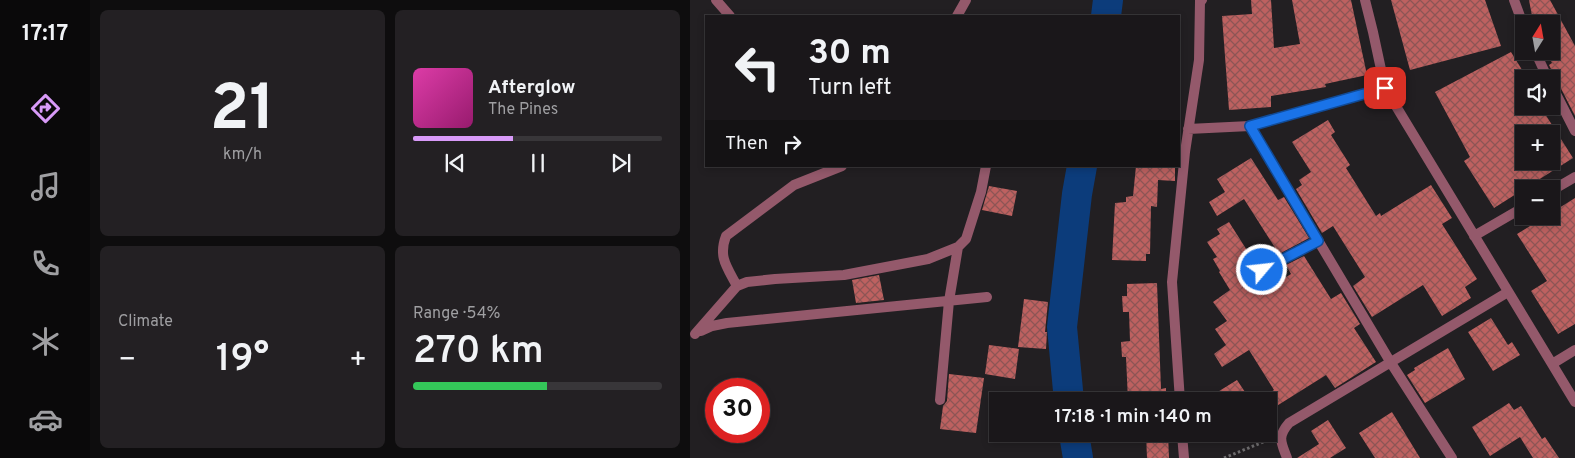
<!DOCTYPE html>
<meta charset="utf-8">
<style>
:root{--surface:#1a171a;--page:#232023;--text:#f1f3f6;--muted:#9f9fa2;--line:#383639;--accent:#d89af8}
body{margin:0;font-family:Overpass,sans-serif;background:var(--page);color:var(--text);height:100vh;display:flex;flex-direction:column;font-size:19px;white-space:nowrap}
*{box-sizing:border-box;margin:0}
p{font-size:16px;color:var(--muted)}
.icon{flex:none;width:28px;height:28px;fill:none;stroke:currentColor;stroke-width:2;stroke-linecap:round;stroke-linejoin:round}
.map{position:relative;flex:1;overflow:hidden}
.drawer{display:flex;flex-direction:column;gap:10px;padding:10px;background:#0e0d0e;width:600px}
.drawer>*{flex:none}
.banner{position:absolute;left:15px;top:15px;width:475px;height:152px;border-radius:0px;box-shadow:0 2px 8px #0003,0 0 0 1px var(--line);background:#1a171a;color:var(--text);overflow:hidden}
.needle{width:32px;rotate:11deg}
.fabs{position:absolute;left:825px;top:15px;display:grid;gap:10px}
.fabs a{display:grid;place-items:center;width:45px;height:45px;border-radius:0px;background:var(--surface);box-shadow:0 2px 8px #0003,0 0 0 1px var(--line);font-size:25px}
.speed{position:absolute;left:15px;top:378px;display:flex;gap:10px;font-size:25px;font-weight:700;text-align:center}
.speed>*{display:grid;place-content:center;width:65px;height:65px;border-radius:50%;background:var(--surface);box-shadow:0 2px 8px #0003,0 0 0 1px var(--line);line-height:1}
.speed .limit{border:8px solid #d22;background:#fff;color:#111}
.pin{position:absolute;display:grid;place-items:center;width:42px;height:42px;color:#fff;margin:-21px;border-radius:10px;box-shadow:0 2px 8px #0006}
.me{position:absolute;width:55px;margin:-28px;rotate:62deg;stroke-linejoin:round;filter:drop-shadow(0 0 4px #0008)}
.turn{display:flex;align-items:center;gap:18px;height:105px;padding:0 20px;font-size:22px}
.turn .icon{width:65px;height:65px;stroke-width:2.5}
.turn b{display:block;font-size:35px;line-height:42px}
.then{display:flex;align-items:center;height:48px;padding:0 20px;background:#0003;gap:10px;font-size:19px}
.big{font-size:38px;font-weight:600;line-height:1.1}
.drawer .widget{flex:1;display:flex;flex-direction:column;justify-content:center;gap:8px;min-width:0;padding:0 18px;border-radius:8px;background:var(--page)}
.drawer .dial{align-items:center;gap:0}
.dial b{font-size:65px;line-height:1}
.song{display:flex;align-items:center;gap:15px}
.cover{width:60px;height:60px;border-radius:8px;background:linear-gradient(135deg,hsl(320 70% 55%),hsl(320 70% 35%))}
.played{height:5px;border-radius:2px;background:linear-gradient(90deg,var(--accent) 40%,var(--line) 40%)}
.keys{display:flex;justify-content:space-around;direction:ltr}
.heat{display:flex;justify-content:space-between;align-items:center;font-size:28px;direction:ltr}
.charge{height:8px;border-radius:4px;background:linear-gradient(90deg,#34c759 54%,var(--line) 0)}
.drawer .tiles{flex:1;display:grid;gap:10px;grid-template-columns:repeat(2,1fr)}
.trip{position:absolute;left:299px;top:392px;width:288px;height:50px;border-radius:0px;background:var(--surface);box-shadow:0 2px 8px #0003,0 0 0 1px var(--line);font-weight:600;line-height:50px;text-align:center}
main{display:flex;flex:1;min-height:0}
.tab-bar{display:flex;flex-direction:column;width:90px;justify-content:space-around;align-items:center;background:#0a090a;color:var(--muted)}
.tab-bar .icon{width:35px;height:35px}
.tab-bar .current{color:var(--accent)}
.tab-bar b{font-size:22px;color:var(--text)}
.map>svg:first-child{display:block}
</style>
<main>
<nav class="tab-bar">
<b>17:17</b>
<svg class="icon current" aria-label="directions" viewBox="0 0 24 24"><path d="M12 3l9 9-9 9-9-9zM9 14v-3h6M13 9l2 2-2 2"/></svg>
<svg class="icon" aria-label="music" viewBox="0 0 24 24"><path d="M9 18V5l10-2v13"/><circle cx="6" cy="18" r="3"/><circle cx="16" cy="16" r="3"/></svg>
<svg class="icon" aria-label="phone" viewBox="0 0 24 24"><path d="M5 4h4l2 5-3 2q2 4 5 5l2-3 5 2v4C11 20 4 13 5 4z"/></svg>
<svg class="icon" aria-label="climate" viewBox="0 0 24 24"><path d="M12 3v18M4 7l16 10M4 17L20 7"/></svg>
<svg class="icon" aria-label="car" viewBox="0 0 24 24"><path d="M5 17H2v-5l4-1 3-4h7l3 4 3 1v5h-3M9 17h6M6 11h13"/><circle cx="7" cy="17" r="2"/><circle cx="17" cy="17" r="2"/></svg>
</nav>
<section class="drawer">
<div class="tiles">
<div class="widget dial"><b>21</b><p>km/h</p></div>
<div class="widget">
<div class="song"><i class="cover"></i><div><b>Afterglow</b><p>The Pines</p></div></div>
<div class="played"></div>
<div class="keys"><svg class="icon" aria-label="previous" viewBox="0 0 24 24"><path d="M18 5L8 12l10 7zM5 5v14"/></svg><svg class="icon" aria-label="pause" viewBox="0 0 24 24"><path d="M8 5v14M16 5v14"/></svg><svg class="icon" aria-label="next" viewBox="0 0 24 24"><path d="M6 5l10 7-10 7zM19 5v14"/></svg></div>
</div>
<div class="widget"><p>Climate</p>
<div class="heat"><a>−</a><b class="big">19°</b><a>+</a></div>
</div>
<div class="widget"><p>Range · 54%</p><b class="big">270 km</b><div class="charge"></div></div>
</div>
</section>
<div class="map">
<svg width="885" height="458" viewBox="0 0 885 458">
<defs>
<pattern id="building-cross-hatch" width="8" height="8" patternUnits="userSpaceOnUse" patternTransform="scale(1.25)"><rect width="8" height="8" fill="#bd6160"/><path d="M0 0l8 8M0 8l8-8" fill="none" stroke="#8d5555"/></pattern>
</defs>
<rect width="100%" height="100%" fill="#221f22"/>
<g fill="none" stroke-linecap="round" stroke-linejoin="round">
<path stroke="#0c3c7b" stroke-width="30" d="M416,16L418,0
M379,401L372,327L387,194L392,166
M384,434L388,458"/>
</g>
<path fill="url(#building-cross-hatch)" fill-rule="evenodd" d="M561,0H581L584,48L610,44L602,0H661L677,75L635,84L636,87L581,96V107L539,110L532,16L562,14Z
M701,0H795L811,46L720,70Z
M839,0H860L885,46V116L859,65L862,63L856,51H861V18L843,21Z
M821,52L834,73V79L847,71L850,79H834V106H850L883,158L804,208L774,161L780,157L745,92ZM834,134H861V161H834Z
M638,120L645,132L641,135L660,165L656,168L686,216L690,213L691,216L741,185L762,218L752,224L787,279L775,287L781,298L752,316L733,285L682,317L663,286L675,277L643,226L632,233L606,189L612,185L609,180L621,172L602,142Z
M561,158L588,200L594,197L619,238L589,254L554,199L527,216L519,202L535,192L527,179Z
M446,166H485V181L468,180L467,207L461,206L460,254H456V261L422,260L425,203L436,202V197L443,196Z
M299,186L327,191L322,216L292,210Z
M885,198V324L868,334L841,291L857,281L827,234L856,216H861V213Z
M539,222L567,266L566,274L569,276L573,277L580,287L601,274L596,265L614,256L641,299L651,293L670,324L664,328L686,362L645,388L636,375L585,407L577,395L584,390L559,350L532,367L524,354L536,345L525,329L537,321L523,302L540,290L529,272L530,271L523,259L527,257L517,242L530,234L527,229Z
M189,275L194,300L166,303L162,280Z
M467,283L471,389L476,388V401H438L436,357H432L431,342L440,341L439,312H433L432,296H437V284Z
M334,299L358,302L355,332H357L356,349L328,347Z
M801,318L818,345L822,342L830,355L803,371L778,332Z
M299,345L329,349L325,379L295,374Z
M758,348L775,379L735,403L717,375L725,370L724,368Z
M259,374L294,378L286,433L250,429L253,406L257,401Z
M547,380L561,401H513Z
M819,403L824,410L831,406L852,439L855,437L869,458H843L830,437L800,456L782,427Z
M702,412L730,458H685L669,433Z
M638,420L656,448L640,458H607L629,444L621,431Z
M456,434H478L479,458H457Z"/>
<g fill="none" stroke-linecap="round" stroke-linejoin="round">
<path stroke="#6f6d6f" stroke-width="3" stroke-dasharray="2.5 2.5" stroke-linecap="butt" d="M534,458L578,440"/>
<path stroke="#94596b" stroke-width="10" d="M26,0L40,16
M675,0L683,32L695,88L885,402
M824,0L834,27
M267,16L276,0
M845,51L858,79
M861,84L885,131
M560,126L701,363L762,458
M498,129L560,126L695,88
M861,191L885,177
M784,236L834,207
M572,270L628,241
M47,286C37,267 28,257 36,236L104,185L152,166
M11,331L22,326L37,323L297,297
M5,334L47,286L57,282L85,279L154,275L238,259L268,247L276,239L291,192L296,166
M862,364L885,350
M250,400L259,301L268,247
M490,401L482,282L495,152L509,60L510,1L512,0
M492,434L494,458
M597,458C591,442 587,437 599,423L818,292"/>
</g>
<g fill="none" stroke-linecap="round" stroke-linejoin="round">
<defs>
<path id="route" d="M572,270L628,241L560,126L695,88"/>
</defs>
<use href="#route" stroke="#114b97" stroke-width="12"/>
<use href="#route" stroke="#1a73e8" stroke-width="9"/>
</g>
</svg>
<div class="fabs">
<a><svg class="needle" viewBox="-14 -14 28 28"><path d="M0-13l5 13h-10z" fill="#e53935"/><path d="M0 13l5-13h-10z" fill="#9f9fa2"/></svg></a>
<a><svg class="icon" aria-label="sound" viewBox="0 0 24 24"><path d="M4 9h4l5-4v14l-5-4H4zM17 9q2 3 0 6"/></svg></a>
<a>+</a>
<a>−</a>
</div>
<div class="speed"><div class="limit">30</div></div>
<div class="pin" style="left:695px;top:88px;background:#d93025"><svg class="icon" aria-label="arrive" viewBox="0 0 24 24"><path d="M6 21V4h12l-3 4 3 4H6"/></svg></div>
<svg class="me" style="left:572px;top:270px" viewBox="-20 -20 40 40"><circle r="17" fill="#1a73e8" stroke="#fff" stroke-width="3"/><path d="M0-11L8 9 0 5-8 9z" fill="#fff"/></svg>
<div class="trip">17:18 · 1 min · 140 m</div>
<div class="banner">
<div class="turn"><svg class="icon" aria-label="left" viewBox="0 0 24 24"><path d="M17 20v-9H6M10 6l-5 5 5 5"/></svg><div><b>30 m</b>Turn left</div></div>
<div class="then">Then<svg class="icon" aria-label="right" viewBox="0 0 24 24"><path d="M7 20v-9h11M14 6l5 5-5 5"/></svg></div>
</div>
</div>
</main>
